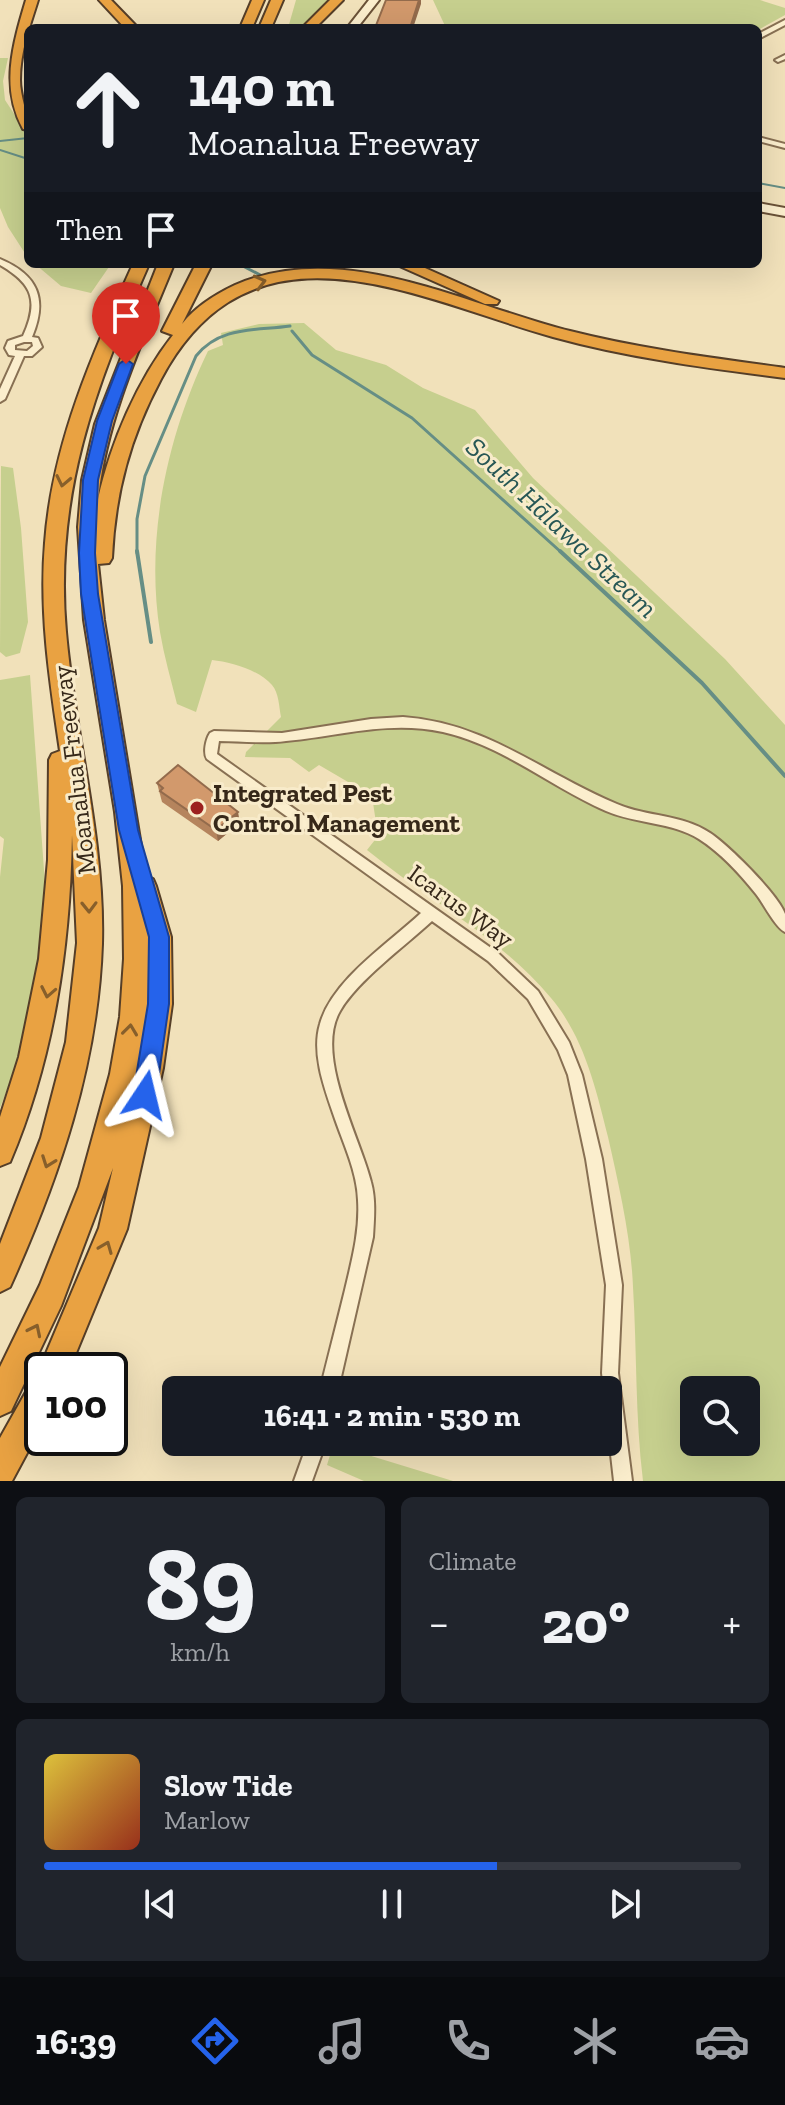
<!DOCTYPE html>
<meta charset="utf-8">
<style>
:root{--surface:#171b24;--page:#20242c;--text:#f1f3f6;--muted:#9ea1a6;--line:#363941;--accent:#2563eb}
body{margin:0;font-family:"Zilla Slab",serif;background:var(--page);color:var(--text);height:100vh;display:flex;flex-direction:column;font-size:30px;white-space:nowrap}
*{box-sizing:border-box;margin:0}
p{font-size:26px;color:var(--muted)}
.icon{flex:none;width:44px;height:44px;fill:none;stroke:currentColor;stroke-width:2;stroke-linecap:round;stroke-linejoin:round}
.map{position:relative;height:1481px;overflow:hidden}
.drawer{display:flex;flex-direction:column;gap:16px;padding:16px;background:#0d0f14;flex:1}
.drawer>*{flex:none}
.guide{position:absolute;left:24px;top:24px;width:738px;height:244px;border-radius:12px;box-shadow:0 8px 32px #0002;background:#171b24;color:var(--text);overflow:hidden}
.fabs{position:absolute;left:680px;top:1376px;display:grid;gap:16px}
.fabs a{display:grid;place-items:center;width:80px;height:80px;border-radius:12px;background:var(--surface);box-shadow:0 8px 32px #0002;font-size:40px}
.speed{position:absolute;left:24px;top:1352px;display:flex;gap:16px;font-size:40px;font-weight:700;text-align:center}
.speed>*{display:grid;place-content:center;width:104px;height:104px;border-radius:50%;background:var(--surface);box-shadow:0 8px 32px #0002;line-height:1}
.speed .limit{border:4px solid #111;border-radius:12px;background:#fff;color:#111}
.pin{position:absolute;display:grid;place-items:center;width:68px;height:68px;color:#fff;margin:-82px -34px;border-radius:50% 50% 50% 0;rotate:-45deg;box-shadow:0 0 8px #0007}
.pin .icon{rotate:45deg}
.me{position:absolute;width:88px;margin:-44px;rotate:10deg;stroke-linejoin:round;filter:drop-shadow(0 0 6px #0008)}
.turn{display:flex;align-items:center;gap:28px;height:168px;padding:0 32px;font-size:36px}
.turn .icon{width:104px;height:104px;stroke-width:2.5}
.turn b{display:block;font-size:56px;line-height:68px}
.then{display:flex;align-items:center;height:76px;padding:0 32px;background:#0003;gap:16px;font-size:30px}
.big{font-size:60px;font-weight:800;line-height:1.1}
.drawer .widget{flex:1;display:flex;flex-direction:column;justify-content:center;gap:12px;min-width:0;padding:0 28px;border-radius:12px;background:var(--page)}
.drawer .dial{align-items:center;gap:0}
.dial b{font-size:104px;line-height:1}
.song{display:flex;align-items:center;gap:24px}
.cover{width:96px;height:96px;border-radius:12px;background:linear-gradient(135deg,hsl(50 70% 55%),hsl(10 70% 35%))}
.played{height:8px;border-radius:4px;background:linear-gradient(90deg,var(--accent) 65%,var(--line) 65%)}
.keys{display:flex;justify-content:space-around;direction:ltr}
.heat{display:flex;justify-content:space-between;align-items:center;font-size:44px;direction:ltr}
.drawer .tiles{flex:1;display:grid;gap:16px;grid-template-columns:1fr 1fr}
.widget:last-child{grid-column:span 2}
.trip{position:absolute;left:162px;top:1376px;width:460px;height:80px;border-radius:12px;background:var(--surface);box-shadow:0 8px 32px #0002;font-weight:800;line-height:80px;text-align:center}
.menu{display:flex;height:128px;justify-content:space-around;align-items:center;background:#090b0e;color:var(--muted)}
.menu .icon{width:56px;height:56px}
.menu .selected{color:var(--accent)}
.menu b{font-size:36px;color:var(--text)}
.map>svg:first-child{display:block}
</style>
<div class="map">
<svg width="785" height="1481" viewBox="0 0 785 1481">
<rect width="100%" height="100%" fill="#f1e1ba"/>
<path fill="#c6cf8e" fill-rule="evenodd" d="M296,0H330L303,28H288Z
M433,0H760L785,8V15L758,30L446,28Z
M0,58H8L3,81L5,100L28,135V258L8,227L0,208Z
M35,264H111L91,293L61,286Z
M304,323L336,350L386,365L423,388L475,410L533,478L725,659L785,725V1481H643C635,1416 637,1352 633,1287C631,1237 619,1186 608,1137C596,1089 584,1037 551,998C500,937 428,900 367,850L378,836L372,796L319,765L309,772L290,758L245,757L246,752L281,717C279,707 279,693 272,685C259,670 231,662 212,660L196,712L177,704C171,680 164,656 160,632C145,538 167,436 208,351L223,345L221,333L259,324ZM694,1390H746V1442H694Z
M1,466L13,468L21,528L28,622L20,653L6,657L0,652Z
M30,675L47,912L39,974L20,1056L0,1108V877L4,839L0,836V680Z
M334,1442H352L368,1455L453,1481H364L327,1465Z"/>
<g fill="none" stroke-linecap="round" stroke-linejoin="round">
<path stroke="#668e85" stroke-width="2" d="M0,141L28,138
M0,150L28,159
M758,183L785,188"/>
<path stroke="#668e85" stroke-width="3" d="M239,264L266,278
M292,331L312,355L412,418L562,553
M137,553V519L145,476L196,356C220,326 255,331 290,326"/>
<path stroke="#668e85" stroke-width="4" d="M137,551L151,642
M560,551L702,683L785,776"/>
<defs>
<path id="street" d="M785,20V25L758,39V34Z
M785,55V59L778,62L775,60Z
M758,137L785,144V148L758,141Z
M0,259C38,275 48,299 32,337L38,338L42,347L32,356H24L5,399L0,402V389L15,356L9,355L5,348L8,341L23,336C39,301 33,284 0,265ZM24,342H32L33,346L27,351L15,350V345Z
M403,717C488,723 542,773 617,804C647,817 682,814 710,833C728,845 778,894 785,914C785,919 785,927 785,932C775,927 764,904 756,894C740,874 721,853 699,839C672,822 636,824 606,811C551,787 502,745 443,732C389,720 340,736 286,741C264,744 242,741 219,741L217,754L498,953L538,991L569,1042L582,1075L602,1159L622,1285L618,1373L632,1481H614L608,1428V1390H604L602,1373L606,1285L586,1159L568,1075L558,1050L528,999L488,961L432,921C405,946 357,981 340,1011C314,1055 360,1137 371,1182C376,1200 374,1219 373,1237L338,1390H320C328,1357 337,1323 345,1290C352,1260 360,1231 358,1200C357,1172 344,1145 335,1119C325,1090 311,1054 320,1024C332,980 389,943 421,913L207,759C203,753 206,739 210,733L214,731L282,733L371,719Z
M308,1442H326L312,1481H294Z"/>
<path id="secondary" d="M369,0H379L357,28H347Z
M758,203L785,208V216L758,211Z"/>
<path id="highway" d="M26,0H38C30,26 20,51 20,80C20,97 28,113 28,130L23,129C0,87 13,44 26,0Z
M99,0H111L138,28H125Z
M252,0H264L252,28H240Z
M271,0H283L271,28H259Z
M330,0H343L315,28H302Z
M133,264H149C95,387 54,495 66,632C75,736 105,839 102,944C98,1065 59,1178 10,1287L0,1292V1244L41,1138L66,1042L77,943L72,835C70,948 54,1058 10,1162L0,1166V1117L19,1057L39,959L48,860L49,760L52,754L60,751C50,683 39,613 45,543C52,444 93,353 133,264Z
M158,264H174C143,340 107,416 98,499C111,442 137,381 173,335L162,331L196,264H212L182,324C195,307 216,294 235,285C344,238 465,305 570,331C641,349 713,358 785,368V378C707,368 629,358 553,337C412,297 252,209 161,379C130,437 115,493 112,558L109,563L98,564L104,620L146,876L153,879L156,886L171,937L172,1004L163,1068L127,1229L69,1370H42V1378L39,1370L99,1228L113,1168L61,1306L11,1411L0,1416V1367L40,1285L79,1187L110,1074L120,1017L124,959L123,886L115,812L84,620L78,527L82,480L95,424Z
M395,264H416L499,301L497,304H485Z
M42,1378V1425L12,1481H0V1438L31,1383Z"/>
</defs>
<use href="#street" stroke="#887053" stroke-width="4"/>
<use href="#secondary" stroke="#6a5137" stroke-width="4"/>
<use href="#highway" stroke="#553e28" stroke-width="4"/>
<use href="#street" fill="#fbeecd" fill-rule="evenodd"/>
<use href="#secondary" fill="#fbeecd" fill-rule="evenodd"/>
<use href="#highway" fill="#e9a242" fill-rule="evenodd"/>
</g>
<path fill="#b5845d" d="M157,783L240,823L218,841L162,802Z"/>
<path fill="#936b4c" d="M419,0H421V4L413,28H410Z
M238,812L240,823L218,841L216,830Z"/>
<path fill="#d2996c" stroke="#936b4c" stroke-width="2" d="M386,0H419L410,28H375Z
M178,765L238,812L216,830L160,791L163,788L157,783Z"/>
<defs><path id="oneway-chevron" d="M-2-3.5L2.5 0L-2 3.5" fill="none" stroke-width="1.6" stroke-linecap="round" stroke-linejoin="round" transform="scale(2)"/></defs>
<g stroke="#875f2b">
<use href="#oneway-chevron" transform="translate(260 282) rotate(-15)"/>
<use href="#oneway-chevron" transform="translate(63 481) rotate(102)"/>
<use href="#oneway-chevron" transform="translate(89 907) rotate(89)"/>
<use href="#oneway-chevron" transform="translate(48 992) rotate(101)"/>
<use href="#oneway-chevron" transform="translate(130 1030) rotate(-83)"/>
<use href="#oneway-chevron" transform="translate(48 1162) rotate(110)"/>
<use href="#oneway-chevron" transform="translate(106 1247) rotate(-68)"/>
<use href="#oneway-chevron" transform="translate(35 1330) rotate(-64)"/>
</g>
<path fill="#2563eb" stroke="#184099" stroke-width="2" d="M126,359L133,364L112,421L98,480L95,553L98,594L138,830L169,937V1004L156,1095L153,1102L145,1105L137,1102L133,1095L148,1004L149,937L119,830L81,594L79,553L83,480L97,421L119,364Z"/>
<circle fill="#9c201f" stroke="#f8ebca" stroke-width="3" cx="197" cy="808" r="8"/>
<g text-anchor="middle" stroke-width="6" stroke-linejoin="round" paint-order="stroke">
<g font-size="26" fill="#362819" stroke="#f8ebca">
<text transform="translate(74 770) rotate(-97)" y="9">Moanalua Freeway</text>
<text transform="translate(461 906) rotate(36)" y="9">Icarus Way</text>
</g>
<g font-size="26" font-weight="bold" fill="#362819" stroke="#f8ebca" text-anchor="start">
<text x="213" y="802">Integrated Pest<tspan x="213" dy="30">Control Management</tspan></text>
</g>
<g font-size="28" font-style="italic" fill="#275755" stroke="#f8ebca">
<text transform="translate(562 527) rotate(43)" y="10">South Hālawa Stream</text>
</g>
</g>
</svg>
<div class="fabs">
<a><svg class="icon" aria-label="search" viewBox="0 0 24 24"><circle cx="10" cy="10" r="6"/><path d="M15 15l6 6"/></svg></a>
</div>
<div class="speed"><div class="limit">100</div></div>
<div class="pin" style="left:126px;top:364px;background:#d93025"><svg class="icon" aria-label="arrive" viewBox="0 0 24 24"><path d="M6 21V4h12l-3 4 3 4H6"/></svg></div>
<svg class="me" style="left:145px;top:1095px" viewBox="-20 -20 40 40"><path d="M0-17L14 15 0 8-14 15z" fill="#2563eb" stroke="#fff" stroke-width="4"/></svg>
<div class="trip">16:41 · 2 min · 530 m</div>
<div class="guide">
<div class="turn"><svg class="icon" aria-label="ahead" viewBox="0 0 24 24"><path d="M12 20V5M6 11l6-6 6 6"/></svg><div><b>140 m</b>Moanalua Freeway</div></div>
<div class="then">Then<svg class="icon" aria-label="arrive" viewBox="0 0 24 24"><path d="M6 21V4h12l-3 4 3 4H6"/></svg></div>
</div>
</div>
<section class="drawer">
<div class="tiles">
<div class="widget dial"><b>89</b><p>km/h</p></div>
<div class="widget"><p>Climate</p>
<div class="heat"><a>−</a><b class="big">20°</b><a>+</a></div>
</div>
<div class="widget">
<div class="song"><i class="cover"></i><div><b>Slow Tide</b><p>Marlow</p></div></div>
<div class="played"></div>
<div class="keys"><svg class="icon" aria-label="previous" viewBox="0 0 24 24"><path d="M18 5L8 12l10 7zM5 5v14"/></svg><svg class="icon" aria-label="pause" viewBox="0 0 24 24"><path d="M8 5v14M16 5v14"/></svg><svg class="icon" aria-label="next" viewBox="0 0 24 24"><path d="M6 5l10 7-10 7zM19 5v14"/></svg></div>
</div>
</div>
</section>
<nav class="menu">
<b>16:39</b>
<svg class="icon selected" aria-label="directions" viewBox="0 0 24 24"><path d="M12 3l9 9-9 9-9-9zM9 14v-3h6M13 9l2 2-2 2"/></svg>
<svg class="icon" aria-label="music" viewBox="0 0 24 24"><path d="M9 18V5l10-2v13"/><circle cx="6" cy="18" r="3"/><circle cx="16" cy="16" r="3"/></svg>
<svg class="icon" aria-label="phone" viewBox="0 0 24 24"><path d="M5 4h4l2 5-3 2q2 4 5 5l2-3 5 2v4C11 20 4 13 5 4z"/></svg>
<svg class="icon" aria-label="climate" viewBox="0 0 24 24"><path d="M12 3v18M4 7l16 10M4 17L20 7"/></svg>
<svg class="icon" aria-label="car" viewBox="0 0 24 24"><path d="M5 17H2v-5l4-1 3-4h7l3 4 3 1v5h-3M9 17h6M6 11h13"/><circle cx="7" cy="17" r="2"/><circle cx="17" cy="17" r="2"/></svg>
</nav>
